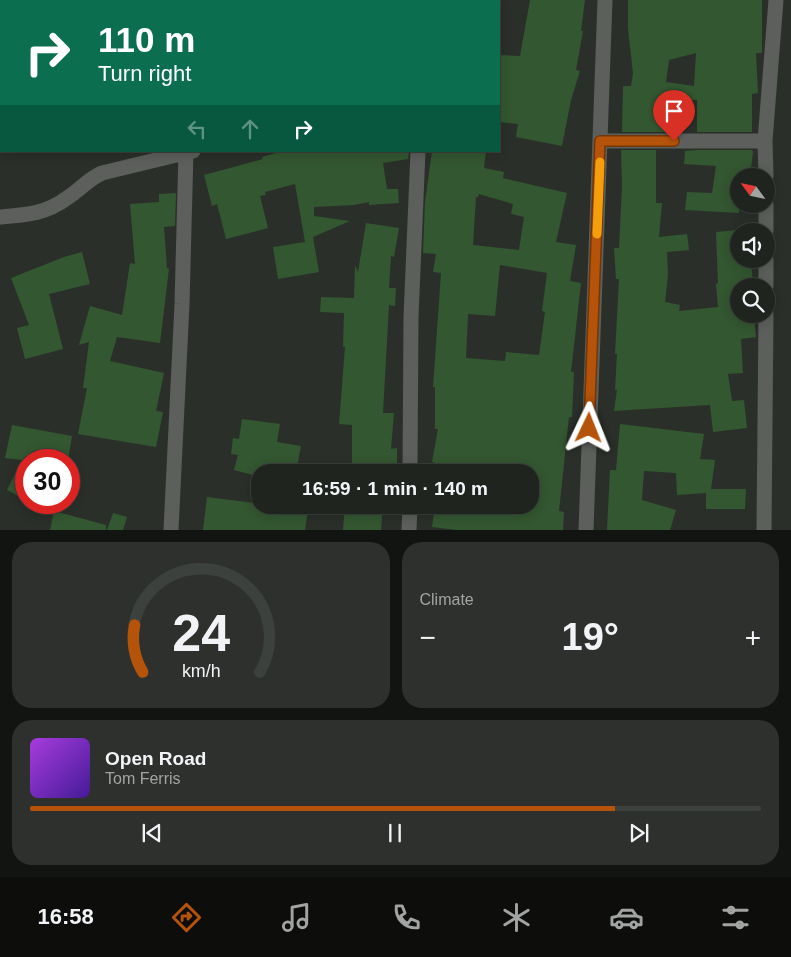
<!DOCTYPE html>
<meta charset="utf-8">
<style>
:root{--surface:#20241f;--page:#2d302c;--text:#f1f3f6;--muted:#a2a4a4;--line:#3d413d;--accent:#b45309}
body{margin:0;font-family:Arial,sans-serif;background:var(--page);color:var(--text);height:100vh;display:flex;flex-direction:column;font-size:19px;white-space:nowrap}
*{box-sizing:border-box;margin:0}
p{font-size:16px;color:var(--muted)}
.icon{flex:none;width:28px;height:28px;fill:none;stroke:currentColor;stroke-width:2;stroke-linecap:round;stroke-linejoin:round}
.map{position:relative;height:530px;overflow:hidden}
.details{display:flex;flex-direction:column;gap:12px;padding:12px;background:#121411;flex:1}
.details>*{flex:none}
.hud{position:absolute;left:0px;top:0px;width:500px;height:152px;box-shadow:0 2px 12px #0003,0 0 0 1px var(--line);background:#0b6e4f;color:#fff;overflow:hidden}
.needle{width:32px;rotate:303deg}
.fabs{position:absolute;left:730px;top:168px;display:grid;gap:10px}
.fabs a{display:grid;place-items:center;width:45px;height:45px;border-radius:50%;background:var(--surface);box-shadow:0 2px 12px #0003,0 0 0 1px var(--line);font-size:25px}
.speed{position:absolute;left:15px;top:449px;display:flex;gap:10px;font-size:25px;font-weight:700;text-align:center}
.speed>*{display:grid;place-content:center;width:65px;height:65px;border-radius:50%;background:var(--surface);box-shadow:0 2px 12px #0003,0 0 0 1px var(--line);line-height:1}
.speed .limit{border:8px solid #d22;background:#fff;color:#111}
.pin{position:absolute;display:grid;place-items:center;width:42px;height:42px;color:#fff;margin:-51px -21px;border-radius:50% 50% 50% 0;rotate:-45deg;box-shadow:0 0 5px #0007}
.pin .icon{rotate:45deg}
.me{position:absolute;width:55px;margin:-28px;rotate:2deg;stroke-linejoin:round;filter:drop-shadow(0 0 4px #0008)}
.turn{display:flex;align-items:center;gap:18px;height:105px;padding:0 15px;font-size:22px}
.turn .icon{width:65px;height:65px;stroke-width:2.5}
.turn b{display:block;font-size:35px;line-height:42px}
.lanes{display:flex;align-items:center;height:48px;padding:0 15px;background:#0003;justify-content:center;gap:25px;direction:ltr}
.lanes .off{opacity:.35}
.big{font-size:38px;font-weight:700;line-height:1.1}
.details .card{flex:1;display:flex;flex-direction:column;justify-content:center;gap:8px;min-width:0;padding:0 18px;border-radius:20px;background:var(--page)}
.details .dial{align-items:center;gap:0}
.dial svg{height:130px;overflow:visible;fill:none;stroke:var(--line);stroke-width:7;stroke-linecap:round;text-anchor:middle}
.dial text{fill:var(--text);stroke:none}
.song{display:flex;align-items:center;gap:15px}
.cover{width:60px;height:60px;border-radius:8px;background:linear-gradient(135deg,hsl(280 70% 55%),hsl(260 70% 35%))}
.played{height:5px;border-radius:2px;background:linear-gradient(90deg,var(--accent) 80%,var(--line) 80%)}
.keys{display:flex;justify-content:space-around;direction:ltr}
.heat{display:flex;justify-content:space-between;align-items:center;font-size:28px;direction:ltr}
.details .tiles{flex:1;display:grid;gap:12px;grid-template-columns:1fr 1fr}
.card:last-child{grid-column:span 2}
.trip{position:absolute;left:251px;top:464px;width:288px;height:50px;border-radius:20px;background:var(--surface);box-shadow:0 2px 12px #0003,0 0 0 1px var(--line);font-weight:700;line-height:50px;text-align:center}
.dock{display:flex;height:80px;justify-content:space-around;align-items:center;background:#0d0e0c;color:var(--muted)}
.dock .icon{width:35px;height:35px}
.dock .selected{color:var(--accent)}
.dock b{font-size:22px;color:var(--text)}
.map>svg:first-child{display:block}
</style>
<div class="map">
<svg width="791" height="530" viewBox="0 0 791 530">
<rect width="100%" height="100%" fill="#2a3029"/>
<path fill="#335731" fill-rule="evenodd" d="M530,0H585L581,31H583L576,70L580,71L571,100L562,146L516,137L518,124L499,122V55L520,56Z
M628,0H762V53H756L758,93L752,94V132H697V100L667,99L666,132H622L623,86H631L633,73L628,29ZM696,53L694,86L666,82L669,60Z
M621,150H656V203H662L659,237L687,234L689,250L667,252L668,275L665,302L680,305L679,311L718,307L716,284L718,283L716,232L739,230V259H751L753,286H739V320L754,318L756,337L741,339L743,373L728,374L732,401L744,400L747,428L713,432L710,405L614,411L617,390H615L617,354H615L619,279H616L614,248H619L622,186Z
M697,150H752L753,152L750,176H739V213L685,210L687,192L712,193L716,166L684,164L685,151Z
M282,151H409L408,159L383,163L387,189H398L399,203L369,205V202L354,205L314,207V216L350,221L313,237L319,272L278,279L273,247L305,242L295,184L265,192L266,195L260,196L268,228L226,239L217,204L212,206L204,175L263,159L262,157Z
M432,151H486L484,168L504,172L503,178L567,193L556,242L576,245L570,281L581,283L571,372H574L572,417H569L559,511L564,512L563,530H457L432,527L435,505L530,506V472H435V463L432,462L438,429H435V387H433L441,273L433,272L436,254L423,253L425,202ZM479,194L513,204L511,214L524,217L519,250L473,245L476,197H478ZM500,265L547,273L542,311L545,312L539,355L506,352L505,361L466,358L468,314L495,316Z
M176,193L175,226L164,227L167,268L169,269L160,343L117,337L110,361L164,373L156,411L163,412L156,447L78,434L87,388H83L89,342L79,345L90,306L122,315L130,263L135,264L130,204L159,202V194Z
M366,223L399,228L394,257L391,256L389,288H396L395,306L389,305L383,413H394L391,449L397,448V472H352V425L339,424L345,347H343L344,313L320,312L321,297L354,298L355,265L358,272Z
M82,252L90,284L49,294L63,349L25,359L17,328L29,325L11,278L64,257Z
M242,419L280,424L277,442L301,446L296,472H254L253,475L234,470L238,455L231,454L233,438L239,439Z
M620,424L704,434L700,459L715,460L711,489H746L745,509H706V493L677,495L676,473L644,471L642,500L676,510L670,530H607L610,470H616Z
M12,425L72,436L68,460H26V500L7,490L22,460L5,458Z
M207,497L308,510L305,530H203Z
M345,505H383L381,530H343Z
M54,511L106,525V530H50Z
M113,513L127,517L123,530H107Z"/>
<g fill="none" stroke-linecap="round" stroke-linejoin="round">
<path stroke="#5c5f5b" stroke-width="15" d="M108,0L109,1
M373,0L374,1
M427,1L428,0
M601,141H765
M766,176L765,141L776,0
M766,204V231
M0,217C25,215 46,214 67,198C80,190 88,179 102,173L193,151
M766,286V259
M410,472L411,317L418,151
M171,530L182,304L186,151
M409,530L410,505
M586,530L605,0
M764,530L766,314"/>
</g>
<g fill="none" stroke-linecap="round" stroke-linejoin="round">
<defs>
<path id="route" d="M589,428L600,141H674"/>
</defs>
<use href="#route" stroke="#753606" stroke-width="12"/>
<use href="#route" stroke="#b45309" stroke-width="9"/>
<path stroke="#f59e0b" stroke-width="9" d="M597,234L600,162"/>
</g>
</svg>
<div class="fabs">
<a><svg class="needle" viewBox="-14 -14 28 28"><path d="M0-13l5 13h-10z" fill="#e53935"/><path d="M0 13l5-13h-10z" fill="#a2a4a4"/></svg></a>
<a><svg class="icon" aria-label="sound" viewBox="0 0 24 24"><path d="M4 9h4l5-4v14l-5-4H4zM17 9q2 3 0 6"/></svg></a>
<a><svg class="icon" aria-label="search" viewBox="0 0 24 24"><circle cx="10" cy="10" r="6"/><path d="M15 15l6 6"/></svg></a>
</div>
<div class="speed"><div class="limit">30</div></div>
<div class="pin" style="left:674px;top:141px;background:#d93025"><svg class="icon" aria-label="arrive" viewBox="0 0 24 24"><path d="M6 21V4h12l-3 4 3 4H6"/></svg></div>
<svg class="me" style="left:589px;top:428px" viewBox="-20 -20 40 40"><path d="M0-17L14 15 0 8-14 15z" fill="#b45309" stroke="#fff" stroke-width="4"/></svg>
<div class="trip">16:59 · 1 min · 140 m</div>
<div class="hud">
<div class="turn"><svg class="icon" aria-label="right" viewBox="0 0 24 24"><path d="M7 20v-9h11M14 6l5 5-5 5"/></svg><div><b>110 m</b>Turn right</div></div>
<div class="lanes"><svg class="icon off" aria-label="left" viewBox="0 0 24 24"><path d="M17 20v-9H6M10 6l-5 5 5 5"/></svg><svg class="icon off" aria-label="ahead" viewBox="0 0 24 24"><path d="M12 20V5M6 11l6-6 6 6"/></svg><svg class="icon" aria-label="right" viewBox="0 0 24 24"><path d="M7 20v-9h11M14 6l5 5-5 5"/></svg></div>
</div>
</div>
<section class="details">
<div class="tiles">
<div class="card dial"><svg viewBox="0 0 100 80">
<path d="M14 69A42 42 0 1 1 86 69"/>
<path d="M14 69A42 42 0 0 1 9 40" stroke="#b45309"/>
<text x="50" y="56" font-size="32" font-weight="700">24</text>
<text x="50" y="72" font-size="11">km/h</text>
</svg></div>
<div class="card"><p>Climate</p>
<div class="heat"><a>−</a><b class="big">19°</b><a>+</a></div>
</div>
<div class="card">
<div class="song"><i class="cover"></i><div><b>Open Road</b><p>Tom Ferris</p></div></div>
<div class="played"></div>
<div class="keys"><svg class="icon" aria-label="previous" viewBox="0 0 24 24"><path d="M18 5L8 12l10 7zM5 5v14"/></svg><svg class="icon" aria-label="pause" viewBox="0 0 24 24"><path d="M8 5v14M16 5v14"/></svg><svg class="icon" aria-label="next" viewBox="0 0 24 24"><path d="M6 5l10 7-10 7zM19 5v14"/></svg></div>
</div>
</div>
</section>
<nav class="dock">
<b>16:58</b>
<svg class="icon selected" aria-label="directions" viewBox="0 0 24 24"><path d="M12 3l9 9-9 9-9-9zM9 14v-3h6M13 9l2 2-2 2"/></svg>
<svg class="icon" aria-label="music" viewBox="0 0 24 24"><path d="M9 18V5l10-2v13"/><circle cx="6" cy="18" r="3"/><circle cx="16" cy="16" r="3"/></svg>
<svg class="icon" aria-label="phone" viewBox="0 0 24 24"><path d="M5 4h4l2 5-3 2q2 4 5 5l2-3 5 2v4C11 20 4 13 5 4z"/></svg>
<svg class="icon" aria-label="climate" viewBox="0 0 24 24"><path d="M12 3v18M4 7l16 10M4 17L20 7"/></svg>
<svg class="icon" aria-label="car" viewBox="0 0 24 24"><path d="M5 17H2v-5l4-1 3-4h7l3 4 3 1v5h-3M9 17h6M6 11h13"/><circle cx="7" cy="17" r="2"/><circle cx="17" cy="17" r="2"/></svg>
<svg class="icon" aria-label="filters" viewBox="0 0 24 24"><path d="M4 7h16M4 17h16"/><circle cx="9" cy="7" r="2"/><circle cx="15" cy="17" r="2"/></svg>
</nav>
